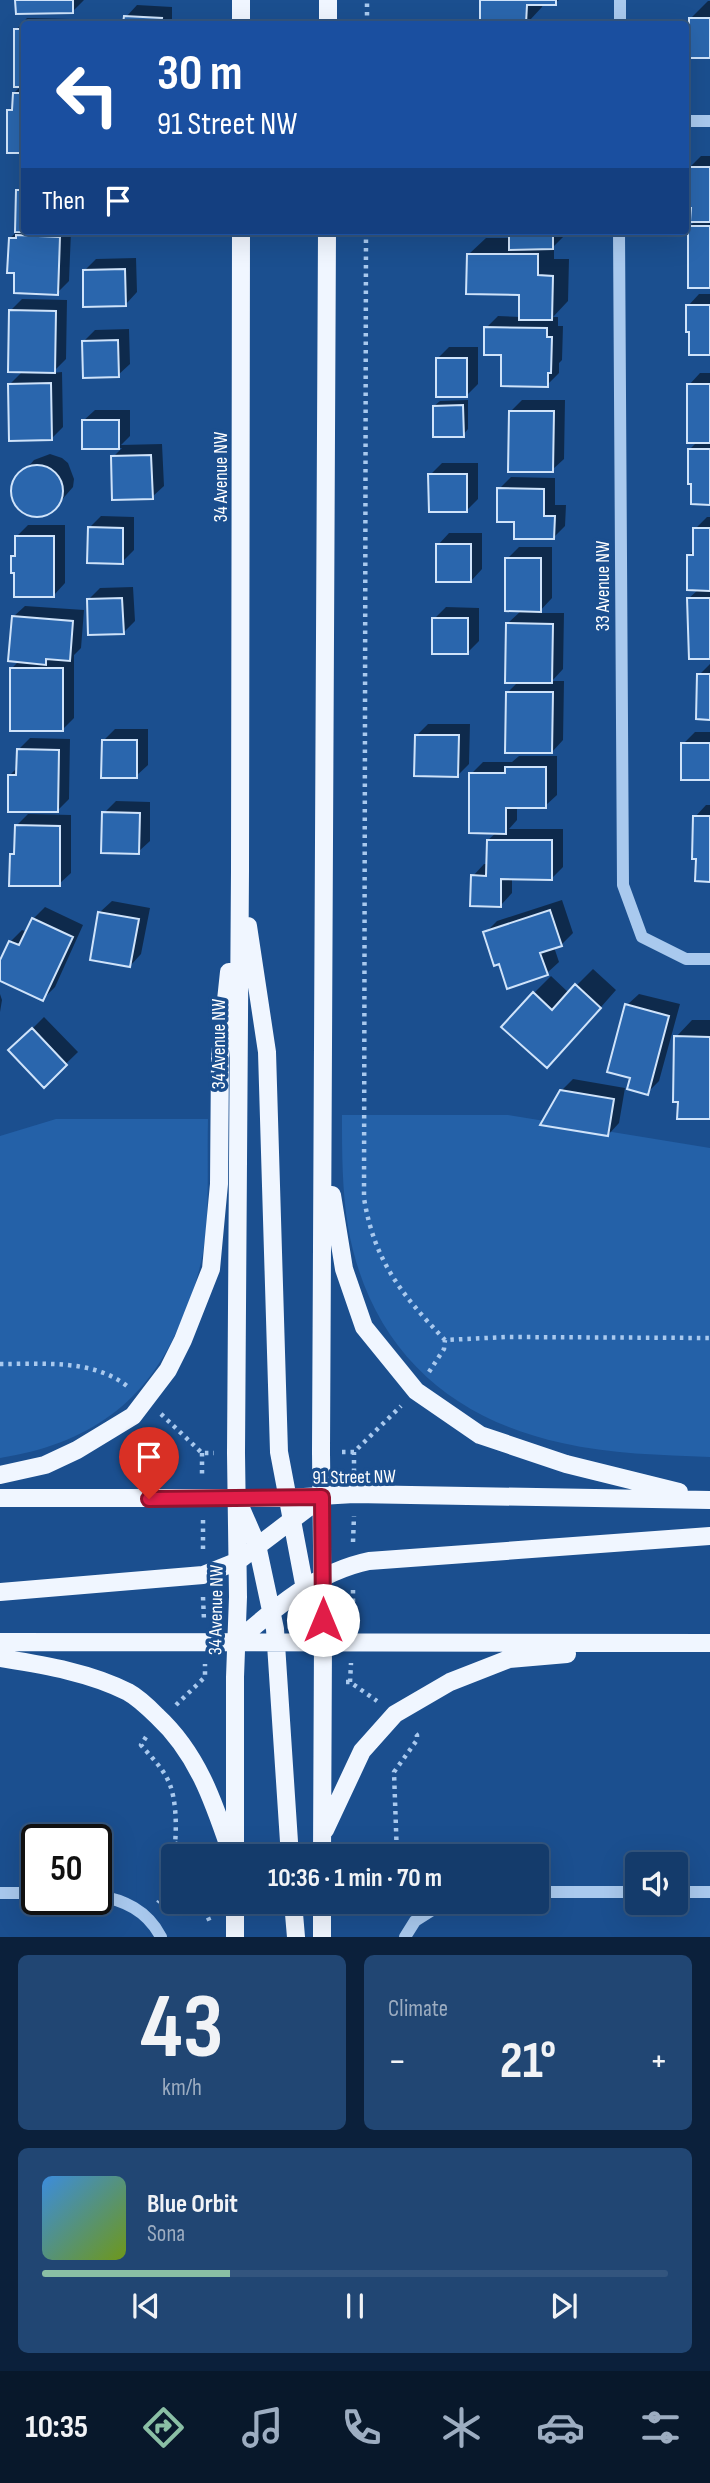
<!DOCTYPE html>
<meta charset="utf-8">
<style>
:root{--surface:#143b6b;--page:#214673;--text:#f1f3f6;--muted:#9dadc1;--line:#33557e;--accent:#8abfa5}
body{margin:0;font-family:"Sofia Sans Condensed",sans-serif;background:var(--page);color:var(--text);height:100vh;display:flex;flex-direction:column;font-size:26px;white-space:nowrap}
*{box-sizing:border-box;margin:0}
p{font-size:23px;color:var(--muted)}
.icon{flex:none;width:38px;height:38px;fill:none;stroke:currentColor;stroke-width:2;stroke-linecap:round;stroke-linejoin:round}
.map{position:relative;height:1937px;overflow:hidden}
.side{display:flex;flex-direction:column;gap:18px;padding:18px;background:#0b203b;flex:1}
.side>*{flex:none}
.guide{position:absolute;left:21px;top:21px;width:668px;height:214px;border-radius:7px;box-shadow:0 7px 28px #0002,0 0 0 2px var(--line);background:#1a4fa0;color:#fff;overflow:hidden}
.buttons{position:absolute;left:625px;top:1852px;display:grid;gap:14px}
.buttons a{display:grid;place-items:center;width:63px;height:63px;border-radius:7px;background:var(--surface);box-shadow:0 7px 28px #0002,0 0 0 2px var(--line);font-size:35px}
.speed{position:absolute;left:21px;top:1824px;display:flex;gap:14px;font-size:35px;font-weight:700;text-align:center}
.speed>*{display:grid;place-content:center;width:91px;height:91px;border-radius:50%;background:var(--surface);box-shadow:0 7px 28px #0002,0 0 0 2px var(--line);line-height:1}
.speed .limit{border:4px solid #111;border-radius:10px;background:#fff;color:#111}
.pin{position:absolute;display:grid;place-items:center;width:60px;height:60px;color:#fff;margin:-72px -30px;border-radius:50% 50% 50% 0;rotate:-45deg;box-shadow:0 0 7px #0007}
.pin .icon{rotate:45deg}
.me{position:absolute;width:77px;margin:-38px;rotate:0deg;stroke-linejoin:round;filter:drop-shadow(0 0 5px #0008)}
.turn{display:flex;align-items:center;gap:24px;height:147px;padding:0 21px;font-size:32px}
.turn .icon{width:91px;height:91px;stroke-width:2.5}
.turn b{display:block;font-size:49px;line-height:60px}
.then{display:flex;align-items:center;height:66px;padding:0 21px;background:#0003;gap:14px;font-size:26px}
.big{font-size:52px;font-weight:700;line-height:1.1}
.side .widget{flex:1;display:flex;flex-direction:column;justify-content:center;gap:10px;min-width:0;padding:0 24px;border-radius:10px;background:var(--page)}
.side .dial{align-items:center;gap:0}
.dial b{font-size:91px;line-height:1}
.song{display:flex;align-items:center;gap:21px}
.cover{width:84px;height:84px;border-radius:10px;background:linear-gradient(135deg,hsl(210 70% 55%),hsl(80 70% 35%))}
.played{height:7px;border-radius:4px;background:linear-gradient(90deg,var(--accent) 30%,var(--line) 30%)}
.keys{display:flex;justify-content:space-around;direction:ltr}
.heat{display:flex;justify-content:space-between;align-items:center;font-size:38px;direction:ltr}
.side .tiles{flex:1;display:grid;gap:18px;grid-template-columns:1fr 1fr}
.widget:last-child{grid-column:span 2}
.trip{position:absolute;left:161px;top:1844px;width:388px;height:70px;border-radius:7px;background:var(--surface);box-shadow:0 7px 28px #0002,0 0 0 2px var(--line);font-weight:700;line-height:70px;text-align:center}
.tabs{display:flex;height:112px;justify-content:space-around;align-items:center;background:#08182b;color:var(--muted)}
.tabs .icon{width:49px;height:49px}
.tabs .current{color:var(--accent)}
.tabs b{font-size:32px;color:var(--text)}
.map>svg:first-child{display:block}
</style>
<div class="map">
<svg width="710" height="1937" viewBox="0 0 710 1937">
<rect width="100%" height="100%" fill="#1b4f8f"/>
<path fill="#2461a8" d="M342,1115H508L710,1148V1457C661,1455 610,1454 562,1443C446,1418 369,1345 348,1227C342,1190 342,1152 342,1115Z
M56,1119H208C207,1156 209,1194 206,1231C203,1262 194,1292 182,1319C148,1403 88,1444 0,1458V1136Z"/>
<path fill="#0007" d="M17,0H84L72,12Z
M482,0H559L555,3H543L542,7L530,20H557V24H481Z
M708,1H710V56L691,18Z
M137,5L172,7V24H125L126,17Z
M27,18L70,19V24H24V151H8L9,110L14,105V93L22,85L16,30Z
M701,156H710V286L690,226L696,220L690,167Z
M24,184V231H76H71L69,281L57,293L16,271L10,238L17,232L18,191Z
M511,231H564V236L554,246V259H569L568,301L553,317H558V326H563L562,360L559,363V373L547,385L503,353L486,328L498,316L521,317V293L469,254L486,238H511Z
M136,258L137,292L126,304L84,271L96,259Z
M699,294H710V353L688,306Z
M22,299L67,300L66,359L52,373L62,372L63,427L52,438L9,385L24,370L10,311Z
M129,329L130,364L118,375L83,342L95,330Z
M449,347H478V384L467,395L437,359Z
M700,373H710V503L690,449L698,441L689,385Z
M468,400V429L463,435L434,406L440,401Z
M522,400H565L564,459L552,470L510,412Z
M95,410H130V436L121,445L162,444L164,486L152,497L113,457L122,448H83V421Z
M50,454L62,458L68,463L74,479L73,487L53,510L37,516L24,512L18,507L12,491L14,483L34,460Z
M442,463H478V499L466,511L430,475Z
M511,477L555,478V505H566L565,526L553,538L515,520L499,489Z
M101,516L134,517V550L122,562L89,528Z
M707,517H710V657L688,599L699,589L688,556L695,549V529Z
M28,525H65V583L54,595L16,572L12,556L17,552V536Z
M449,533H482V569L471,581L438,545Z
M519,547H552V598L538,613H564L563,669L552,681H564L563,740L552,752L507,693L519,681L507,624L522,610L507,559Z
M133,587L135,621L123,633L88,600L100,588Z
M25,606L84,610L81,648L74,655V718L62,730L12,668L19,661L13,617Z
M446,607L479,608V641L467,653L434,619Z
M710,664V718L699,675Z
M428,724H470L469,764L457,776L417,735Z
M115,729H148V765L136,776L103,741Z
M695,732H710V779L683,744Z
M30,738L70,739L69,799L57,811L10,775L18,767L19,749Z
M519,756H557V795L545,806H517V820L509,829H563V867L552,878H512V893L501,905L473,876L484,864H488V840L497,832L471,774L483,762H512Z
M116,801L150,802V841L138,852L104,813Z
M706,805H710V880L695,817Z
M28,814L71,815V873L59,884L11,855L16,850V826Z
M562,900L573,933L561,945L554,947L559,962L547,973L500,962L485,933L497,921Z
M112,901L150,908L141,954L130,966L100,912Z
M45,907L83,925L55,987L43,999L0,979V964L10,942L22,930L27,932L33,919Z
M593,969L616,990L564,1049L534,993L551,976L569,993Z
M0,994L2,1000L0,1012Z
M639,994L680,1004L659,1081L647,1093L632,1077L627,1005Z
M44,1017L78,1052L44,1085L11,1050Z
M692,1020H710V1118L676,1037Z
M573,1079L625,1088L619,1123L608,1135L561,1091Z"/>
<path fill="#2a66ad" stroke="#cfe3fa" stroke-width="2" d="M15,0H73V13L16,14Z
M480,0H556V5H527L526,24H480Z
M124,16L162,18L161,24H123Z
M689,18H710V58H689Z
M14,29H24V87H14Z
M13,93H24V153H7V110H12Z
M688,167H710V222H690L691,208H688Z
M16,190H24V231H76V233L15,232Z
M688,226H710V288H688Z
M509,231H553V249L509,250Z
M16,235L60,237L58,295L14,293V273H7L9,238H16Z
M467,254H538V275L553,276L552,320H519V295L466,294Z
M125,269L126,306L83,307V270Z
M686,305H710V355H689V332H686Z
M9,310L56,311L55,373L8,372Z
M484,327L547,328V337H552L551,373H548V387L501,386V355H484Z
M118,340L119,377L83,378L82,341Z
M436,358H467V397H436Z
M51,383L52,440L9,441L8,384Z
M687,384H710V443H687Z
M463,405L464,437H433V406Z
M509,411H554L553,472H508Z
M82,420H119V449H82Z
M688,449H710V505L691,504V484H688Z
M151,455L153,499L112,500L111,456Z
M11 491a26 26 0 1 1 52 0a26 26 0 1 1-52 0Z
M428,474H467V512H429Z
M497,488L544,489V516H555L554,539H514V522H497Z
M88,527L123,528V564L87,563Z
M693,528H710V591L687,590V555H693Z
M15,536H54V597H14V573H11V556H15Z
M436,544H471V582H436Z
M505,558H541V612L505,611Z
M122,598L124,634L88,635L87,599Z
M687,598H710V659H689Z
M12,616L73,621L70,661L46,659V665L8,661Z
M432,618H468V654H432Z
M506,623L553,624L552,683H505Z
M10,668H63V731H10Z
M697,674H710V720L696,719Z
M506,692H553L552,753H505Z
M415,735H459L458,777L414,776Z
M102,740H137V778H101Z
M681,743H710V780H681Z
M17,749L59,750L58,812H8V775H16Z
M505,767H546V808H506V834L469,833V773H505Z
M102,812L140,813L139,854L101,853Z
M693,816H710V882L695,881L696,859H692Z
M15,825L60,826V886H9L10,854H14Z
M487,840H552V880L501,879V907L470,906L471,875L486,876Z
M550,910L562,946L540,953L548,975L507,989L499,964L494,966L483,932Z
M98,912L139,919L130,967L90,960Z
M32,918L73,937L43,1001L0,981V960L9,941L19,945Z
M575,984L601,1008L547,1068L501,1027L533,992L552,1010Z
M625,1004L669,1016L648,1095L627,1089L630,1078L607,1072Z
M32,1028L67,1065L44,1088L8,1050Z
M674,1036L710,1037V1119H677L678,1102H673Z
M560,1090L614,1099L608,1136L540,1125Z"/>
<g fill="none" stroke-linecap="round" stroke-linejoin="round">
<path stroke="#a9c9ee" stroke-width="4.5" stroke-dasharray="3.5 5" stroke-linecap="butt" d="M367,24V0
M366,231L364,1198C374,1261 402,1295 445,1340L506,1337L710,1338
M0,1364C42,1364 93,1359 127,1386
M429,1372L444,1349L445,1340
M161,1414L202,1453H214
M342,1452H354L401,1406
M202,1453V1476
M354,1472V1452
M203,1520V1550
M353,1542L354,1516
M203,1597L204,1620
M353,1619V1589
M346,1682H350L377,1701
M350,1682L351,1663
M176,1705L205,1677V1664
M146,1737L141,1745C152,1758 164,1769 170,1785C181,1814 176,1878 158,1903
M175,1842L181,1857
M397,1857L394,1772L417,1740V1735L413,1731
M201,1902L210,1922"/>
<path stroke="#a9c9ee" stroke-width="12" d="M620,24V0
M686,121H710
M619,231L623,885L642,937L686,959H710
M537,1892H637
M676,1892H710
M0,1893H37
M96,1895C124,1900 147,1910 161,1937
M405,1937L415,1921L445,1902"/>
<path stroke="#f0f6ff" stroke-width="18" d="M241,24V0
M328,24V0
M248,926L267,1052L279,1452L305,1589L318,1627
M332,1195L344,1269L364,1327L416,1391L480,1435L566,1464L679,1492
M0,1475L45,1465L77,1450L133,1416L168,1370L183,1340L211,1269L219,1184L220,1057L229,972
M0,1498H287L354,1494L710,1500
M240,1506L257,1545L275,1629L290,1857
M0,1592L203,1575L238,1561L322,1497
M0,1642L710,1643
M236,1642C275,1608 316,1572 369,1561L710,1536
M0,1658C43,1665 89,1672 128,1692C139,1698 149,1708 157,1716C197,1753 213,1800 230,1850
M325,1830L362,1751L395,1714L450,1682L509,1659L567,1654
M235,1857V1677L238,1597L236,1453L240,871L241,231
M322,1857L323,1641L321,1452L327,231
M235,1902V1937
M293,1902L296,1937
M322,1937V1902"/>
</g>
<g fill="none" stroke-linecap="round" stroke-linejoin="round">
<defs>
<path id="route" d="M149,1499L322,1497L323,1620"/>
</defs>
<use href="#route" stroke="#92132f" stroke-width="18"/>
<use href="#route" stroke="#e11d48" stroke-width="12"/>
</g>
<g text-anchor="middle" stroke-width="7" stroke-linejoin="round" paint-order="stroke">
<g font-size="19" fill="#fff" stroke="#1b4f8f">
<text transform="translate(220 477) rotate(-90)" y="7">34 Avenue NW</text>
<text transform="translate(602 586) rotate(-90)" y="7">33 Avenue NW</text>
<text transform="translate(218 1044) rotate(-90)" y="7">34 Avenue NW</text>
<text transform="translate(354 1476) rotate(-1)" y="7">91 Street NW</text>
<text transform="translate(215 1610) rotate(-89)" y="7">34 Avenue NW</text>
</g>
</g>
</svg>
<div class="buttons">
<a><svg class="icon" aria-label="sound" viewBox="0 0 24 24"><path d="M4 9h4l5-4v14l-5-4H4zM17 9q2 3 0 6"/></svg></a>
</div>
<div class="speed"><div class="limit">50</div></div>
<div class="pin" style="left:149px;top:1499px;background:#d93025"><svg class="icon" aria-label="arrive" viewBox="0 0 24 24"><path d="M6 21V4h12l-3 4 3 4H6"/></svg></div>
<svg class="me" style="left:323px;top:1620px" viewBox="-20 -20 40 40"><circle r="19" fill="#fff"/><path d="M0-13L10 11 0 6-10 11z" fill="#e11d48"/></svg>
<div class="trip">10:36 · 1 min · 70 m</div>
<div class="guide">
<div class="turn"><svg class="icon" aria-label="left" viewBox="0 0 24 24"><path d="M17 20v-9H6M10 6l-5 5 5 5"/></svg><div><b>30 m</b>91 Street NW</div></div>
<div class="then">Then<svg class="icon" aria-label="arrive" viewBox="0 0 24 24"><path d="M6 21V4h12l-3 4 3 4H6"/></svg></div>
</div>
</div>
<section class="side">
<div class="tiles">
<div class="widget dial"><b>43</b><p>km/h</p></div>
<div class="widget"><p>Climate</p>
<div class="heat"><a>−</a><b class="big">21°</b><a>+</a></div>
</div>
<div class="widget">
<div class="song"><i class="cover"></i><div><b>Blue Orbit</b><p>Sona</p></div></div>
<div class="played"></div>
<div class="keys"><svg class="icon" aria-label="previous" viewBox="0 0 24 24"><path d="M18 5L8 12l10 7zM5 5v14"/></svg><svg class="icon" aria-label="pause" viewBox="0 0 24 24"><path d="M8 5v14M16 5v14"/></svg><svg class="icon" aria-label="next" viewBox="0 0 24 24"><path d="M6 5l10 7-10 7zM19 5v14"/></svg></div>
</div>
</div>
</section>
<nav class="tabs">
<b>10:35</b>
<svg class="icon current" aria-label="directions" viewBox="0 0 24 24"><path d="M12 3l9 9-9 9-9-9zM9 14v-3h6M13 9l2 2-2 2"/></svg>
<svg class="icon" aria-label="music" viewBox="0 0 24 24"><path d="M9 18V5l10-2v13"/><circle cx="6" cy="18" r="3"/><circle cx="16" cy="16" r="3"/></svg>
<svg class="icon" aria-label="phone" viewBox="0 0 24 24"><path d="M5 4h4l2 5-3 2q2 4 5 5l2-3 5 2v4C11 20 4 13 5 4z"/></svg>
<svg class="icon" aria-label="climate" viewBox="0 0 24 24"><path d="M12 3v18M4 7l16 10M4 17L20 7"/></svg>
<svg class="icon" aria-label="car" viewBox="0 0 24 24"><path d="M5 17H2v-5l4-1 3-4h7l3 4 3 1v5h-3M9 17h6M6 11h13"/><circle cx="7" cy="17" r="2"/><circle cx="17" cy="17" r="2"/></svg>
<svg class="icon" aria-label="filters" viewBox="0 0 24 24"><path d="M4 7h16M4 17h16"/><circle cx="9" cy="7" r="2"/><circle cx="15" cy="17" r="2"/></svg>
</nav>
